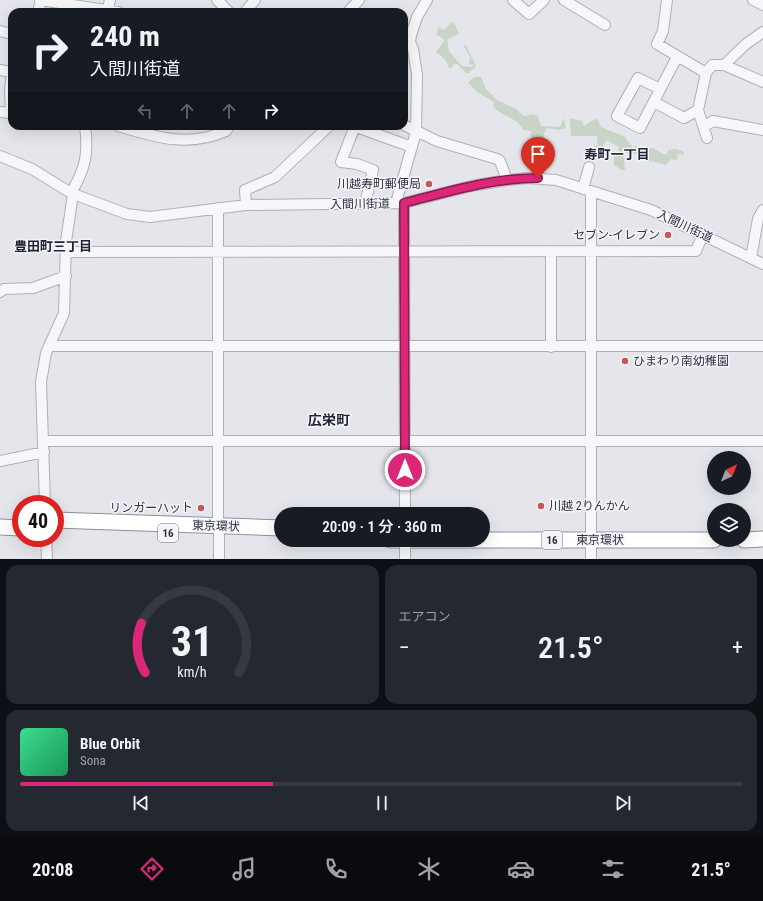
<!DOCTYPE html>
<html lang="ja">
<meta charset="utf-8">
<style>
:root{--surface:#171b24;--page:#242831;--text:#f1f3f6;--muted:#9ea1a6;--line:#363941;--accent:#db2777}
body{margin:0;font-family:"Roboto Condensed","Noto Sans JP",sans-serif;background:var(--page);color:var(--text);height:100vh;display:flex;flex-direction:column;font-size:15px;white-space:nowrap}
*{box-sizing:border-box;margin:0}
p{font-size:13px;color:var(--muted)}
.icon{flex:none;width:22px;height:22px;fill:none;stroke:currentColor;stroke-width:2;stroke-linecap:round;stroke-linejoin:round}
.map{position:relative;height:559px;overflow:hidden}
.panel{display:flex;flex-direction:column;gap:6px;padding:6px;background:#0d0f14;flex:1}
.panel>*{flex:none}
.guide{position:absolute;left:8px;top:8px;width:400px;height:122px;border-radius:12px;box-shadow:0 4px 16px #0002;background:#171b24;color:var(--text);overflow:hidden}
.needle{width:26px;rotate:43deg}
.controls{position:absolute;left:707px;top:451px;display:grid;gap:8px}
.controls a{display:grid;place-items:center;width:44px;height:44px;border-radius:50%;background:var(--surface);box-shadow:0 4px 16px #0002;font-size:20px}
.speed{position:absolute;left:12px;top:495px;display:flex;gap:8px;font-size:20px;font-weight:700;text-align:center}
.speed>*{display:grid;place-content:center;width:52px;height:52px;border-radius:50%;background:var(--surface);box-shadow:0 4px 16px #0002;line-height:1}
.speed .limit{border:6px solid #d22;background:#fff;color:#111}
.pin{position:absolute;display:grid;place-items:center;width:34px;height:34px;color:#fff;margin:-41px -17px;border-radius:50% 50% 50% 0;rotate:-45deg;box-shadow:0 0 4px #0007}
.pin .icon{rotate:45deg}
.me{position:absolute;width:44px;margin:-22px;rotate:0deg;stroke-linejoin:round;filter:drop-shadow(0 0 3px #0008)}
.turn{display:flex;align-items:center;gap:14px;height:84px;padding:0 16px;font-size:18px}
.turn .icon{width:52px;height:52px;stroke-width:2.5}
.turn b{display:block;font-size:28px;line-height:34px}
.lanes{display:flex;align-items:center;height:38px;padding:0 16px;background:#0003;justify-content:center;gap:20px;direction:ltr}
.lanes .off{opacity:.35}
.big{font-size:30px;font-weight:600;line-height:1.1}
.panel .card{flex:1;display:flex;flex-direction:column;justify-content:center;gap:6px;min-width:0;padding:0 14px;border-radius:12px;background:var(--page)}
.panel .dial{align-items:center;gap:0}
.dial svg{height:104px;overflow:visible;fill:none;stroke:var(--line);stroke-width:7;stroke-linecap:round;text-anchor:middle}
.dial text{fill:var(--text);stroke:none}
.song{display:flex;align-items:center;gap:12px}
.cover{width:48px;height:48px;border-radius:6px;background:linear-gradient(135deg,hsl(150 70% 55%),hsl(150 70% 35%))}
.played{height:4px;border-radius:2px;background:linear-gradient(90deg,var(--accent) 35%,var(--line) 35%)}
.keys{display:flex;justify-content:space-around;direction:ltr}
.heat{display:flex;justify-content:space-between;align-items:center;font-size:22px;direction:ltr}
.panel .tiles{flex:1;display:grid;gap:6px;grid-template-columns:1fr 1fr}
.card:last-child{grid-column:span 2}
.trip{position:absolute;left:274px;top:507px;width:216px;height:40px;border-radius:20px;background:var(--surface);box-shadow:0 4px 16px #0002;font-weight:600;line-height:40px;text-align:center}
.tabs{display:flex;height:64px;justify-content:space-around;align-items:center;background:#090b0e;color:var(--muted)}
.tabs .icon{width:28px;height:28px}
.tabs .active{color:var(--accent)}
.tabs b{font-size:18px;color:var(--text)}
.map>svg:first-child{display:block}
</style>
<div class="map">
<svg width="763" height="559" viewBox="0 0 763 559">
<rect width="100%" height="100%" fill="#e4e6eb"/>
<path fill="#c7d4c6" d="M452,22L454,23L459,34L447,39L449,51L462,66L472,67L474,65L469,64L470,57L464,46L466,45L476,66L469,73H466L457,64H454L451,68L448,67C448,60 440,56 436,52L445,40L436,34L439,28L436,26L444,30Z
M474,77H481L486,89L497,100L516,109L524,116L534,114L538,116L541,126L560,127L564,118L566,128L558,130L547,128L544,133L543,141L533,139L530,135L531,131L523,130C517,116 502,118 493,106L494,102L477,92L468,83Z
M570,118L582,121L584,126L595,119L598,120L601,127L625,137L633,148L635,146L646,149L653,148L665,155L668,152V150L676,149L684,152L683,155L678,154L677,160L671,159L666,165L652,161L648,162L637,154L623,152L625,170H621L614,165V154L617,153L619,147L606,140L600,152V155L596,159L593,157L596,152L594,147L598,145L597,136H571Z"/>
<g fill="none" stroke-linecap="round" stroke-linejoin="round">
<defs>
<path id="minor" d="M40,0L119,12
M217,0L229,12
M513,0L529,14L544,0
M564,0L605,25
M667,0L663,31L657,44L706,73L698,110L707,138
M753,0L763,5
M38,12L41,0
M107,12L110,0
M245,12L255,0
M348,12L359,0
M0,31L12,34
M724,65L763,82
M0,70L11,72
M706,73L712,65H724L746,44L763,32
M660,89L638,78L617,116L640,128L677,57
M654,102L684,118L698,110
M0,112L10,113L11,112L10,92L12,69
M404,125L437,141L497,159L500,161L507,180
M118,126C156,137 187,148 226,131L228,128L227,126
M354,126L412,147
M355,126L341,162L357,164L373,170L365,204
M705,126L713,121L763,130
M0,156L32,169L71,193L127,214L150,217L246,205L404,203L471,186L507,180L528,178L556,180L651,210L763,264
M583,189L589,167
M591,191V559
M71,193C85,169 89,154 85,126
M396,203L416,132L417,74L413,49L410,43L411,35L417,17L427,0
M404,203L405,514
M246,205L245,190L275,177L329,126
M551,251V347
M67,252L696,251L703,234
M751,258L758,219L763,210
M0,292L4,289L33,288L66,276
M49,346H763
M43,441H763
M0,461L44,452
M45,504L41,382L46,353L64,313L66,241L73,194
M218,527V208
M46,538L47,559
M219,559V534
M405,559V540"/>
<path id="highway" d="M55,520L281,528
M0,527L21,528
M390,540H714
M744,540L763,539"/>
</defs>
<use href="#minor" stroke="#adb0b8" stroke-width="12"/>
<use href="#highway" stroke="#8d91a0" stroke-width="17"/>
<use href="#minor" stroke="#f7f7f9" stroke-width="10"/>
<use href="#highway" stroke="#fff" stroke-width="15"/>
</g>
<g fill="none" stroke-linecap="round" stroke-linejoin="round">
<defs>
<path id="route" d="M405,470L404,203C448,192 492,178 538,178"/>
</defs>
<use href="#route" stroke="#8e194d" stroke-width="10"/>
<use href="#route" stroke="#db2777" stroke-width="7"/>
</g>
<g fill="#c25b57" stroke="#f4f5f8" stroke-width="1.5">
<circle cx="429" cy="184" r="4"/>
<circle cx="668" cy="235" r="4"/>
<circle cx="625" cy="361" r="4"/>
<circle cx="541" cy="506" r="4"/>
<circle cx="201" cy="508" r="4"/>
</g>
<g text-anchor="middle" stroke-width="3" stroke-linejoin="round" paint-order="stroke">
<g fill="#f4f5f8" stroke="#696c79" stroke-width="1">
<rect x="158" y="524" width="20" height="18" rx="3"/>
<rect x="542" y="531" width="20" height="18" rx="3"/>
</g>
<g font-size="11" font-weight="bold" fill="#2e3142">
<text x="168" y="537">16</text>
<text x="552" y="544">16</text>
</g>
<g font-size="12" fill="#2e3142" stroke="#f4f5f8" text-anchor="end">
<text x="421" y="188">川越寿町郵便局</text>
<text x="660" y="239">セブン-イレブン</text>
<text x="633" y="365" text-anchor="start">ひまわり南幼稚園</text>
<text x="549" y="510" text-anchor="start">川越 2りんかん</text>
<text x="193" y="512">リンガーハット</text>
</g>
<g font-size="12" fill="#2e3142" stroke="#f4f5f8">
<text transform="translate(360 204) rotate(-1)" y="4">入間川街道</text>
<text transform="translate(685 226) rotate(25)" y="4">入間川街道</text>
<text transform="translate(216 526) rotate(2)" y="4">東京環状</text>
<text x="600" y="544">東京環状</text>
</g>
<g font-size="13" font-weight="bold" fill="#1f2233" stroke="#f4f5f8">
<text x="617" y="159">寿町一丁目</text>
<text x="53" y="251">豊田町三丁目</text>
</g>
<g font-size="14" font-weight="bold" fill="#1f2233" stroke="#f4f5f8">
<text x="329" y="425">広栄町</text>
</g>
</g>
</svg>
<div class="controls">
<a><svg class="needle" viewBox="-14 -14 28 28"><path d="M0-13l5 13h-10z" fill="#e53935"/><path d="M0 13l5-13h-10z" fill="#9ea1a6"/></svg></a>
<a><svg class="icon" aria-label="layers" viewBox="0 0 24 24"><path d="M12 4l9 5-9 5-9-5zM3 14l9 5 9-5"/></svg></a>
</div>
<div class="speed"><div class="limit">40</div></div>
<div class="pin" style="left:538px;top:178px;background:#d93025"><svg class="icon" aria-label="arrive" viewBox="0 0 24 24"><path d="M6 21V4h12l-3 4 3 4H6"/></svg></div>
<svg class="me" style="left:405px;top:470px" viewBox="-20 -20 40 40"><circle r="17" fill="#db2777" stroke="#fff" stroke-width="3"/><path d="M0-11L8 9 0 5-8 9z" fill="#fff"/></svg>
<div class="trip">20:09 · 1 分 · 360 m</div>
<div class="guide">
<div class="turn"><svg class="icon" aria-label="right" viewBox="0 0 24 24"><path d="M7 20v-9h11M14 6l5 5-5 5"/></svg><div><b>240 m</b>入間川街道</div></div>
<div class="lanes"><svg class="icon off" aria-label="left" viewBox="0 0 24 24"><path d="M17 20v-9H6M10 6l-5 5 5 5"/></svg><svg class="icon off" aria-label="ahead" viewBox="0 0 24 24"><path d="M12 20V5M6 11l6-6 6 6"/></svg><svg class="icon off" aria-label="ahead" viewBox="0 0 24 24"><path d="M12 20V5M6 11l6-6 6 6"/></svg><svg class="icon" aria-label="right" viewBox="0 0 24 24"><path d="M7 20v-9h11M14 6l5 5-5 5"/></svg></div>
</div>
</div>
<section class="panel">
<div class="tiles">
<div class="card dial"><svg viewBox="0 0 100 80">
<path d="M14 69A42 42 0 1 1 86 69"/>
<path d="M14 69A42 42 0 0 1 11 31" stroke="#db2777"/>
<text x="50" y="56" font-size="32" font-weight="700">31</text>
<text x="50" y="72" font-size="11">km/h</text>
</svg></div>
<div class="card"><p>エアコン</p>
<div class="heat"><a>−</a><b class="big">21.5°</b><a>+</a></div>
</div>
<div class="card">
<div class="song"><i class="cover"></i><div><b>Blue Orbit</b><p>Sona</p></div></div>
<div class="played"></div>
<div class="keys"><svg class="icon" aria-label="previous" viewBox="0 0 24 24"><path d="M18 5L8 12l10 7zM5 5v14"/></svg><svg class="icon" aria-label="pause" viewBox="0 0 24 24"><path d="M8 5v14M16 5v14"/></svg><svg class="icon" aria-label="next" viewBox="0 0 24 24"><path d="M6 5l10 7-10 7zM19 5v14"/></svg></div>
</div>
</div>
</section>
<nav class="tabs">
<b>20:08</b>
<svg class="icon active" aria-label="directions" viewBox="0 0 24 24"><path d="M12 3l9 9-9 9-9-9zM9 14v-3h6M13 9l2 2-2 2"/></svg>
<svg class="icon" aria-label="music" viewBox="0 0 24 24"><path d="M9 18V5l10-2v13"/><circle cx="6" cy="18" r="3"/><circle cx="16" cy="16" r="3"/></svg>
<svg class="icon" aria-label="phone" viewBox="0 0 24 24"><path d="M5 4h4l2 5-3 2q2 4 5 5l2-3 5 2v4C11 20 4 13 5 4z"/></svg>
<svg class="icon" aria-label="climate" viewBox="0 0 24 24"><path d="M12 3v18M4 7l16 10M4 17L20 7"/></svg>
<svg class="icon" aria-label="car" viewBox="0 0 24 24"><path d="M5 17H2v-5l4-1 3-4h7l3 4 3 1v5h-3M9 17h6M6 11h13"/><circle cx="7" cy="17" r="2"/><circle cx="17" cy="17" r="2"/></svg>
<svg class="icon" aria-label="filters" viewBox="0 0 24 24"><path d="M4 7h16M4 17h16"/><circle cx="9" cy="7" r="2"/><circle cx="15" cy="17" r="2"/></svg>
<b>21.5°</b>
</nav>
